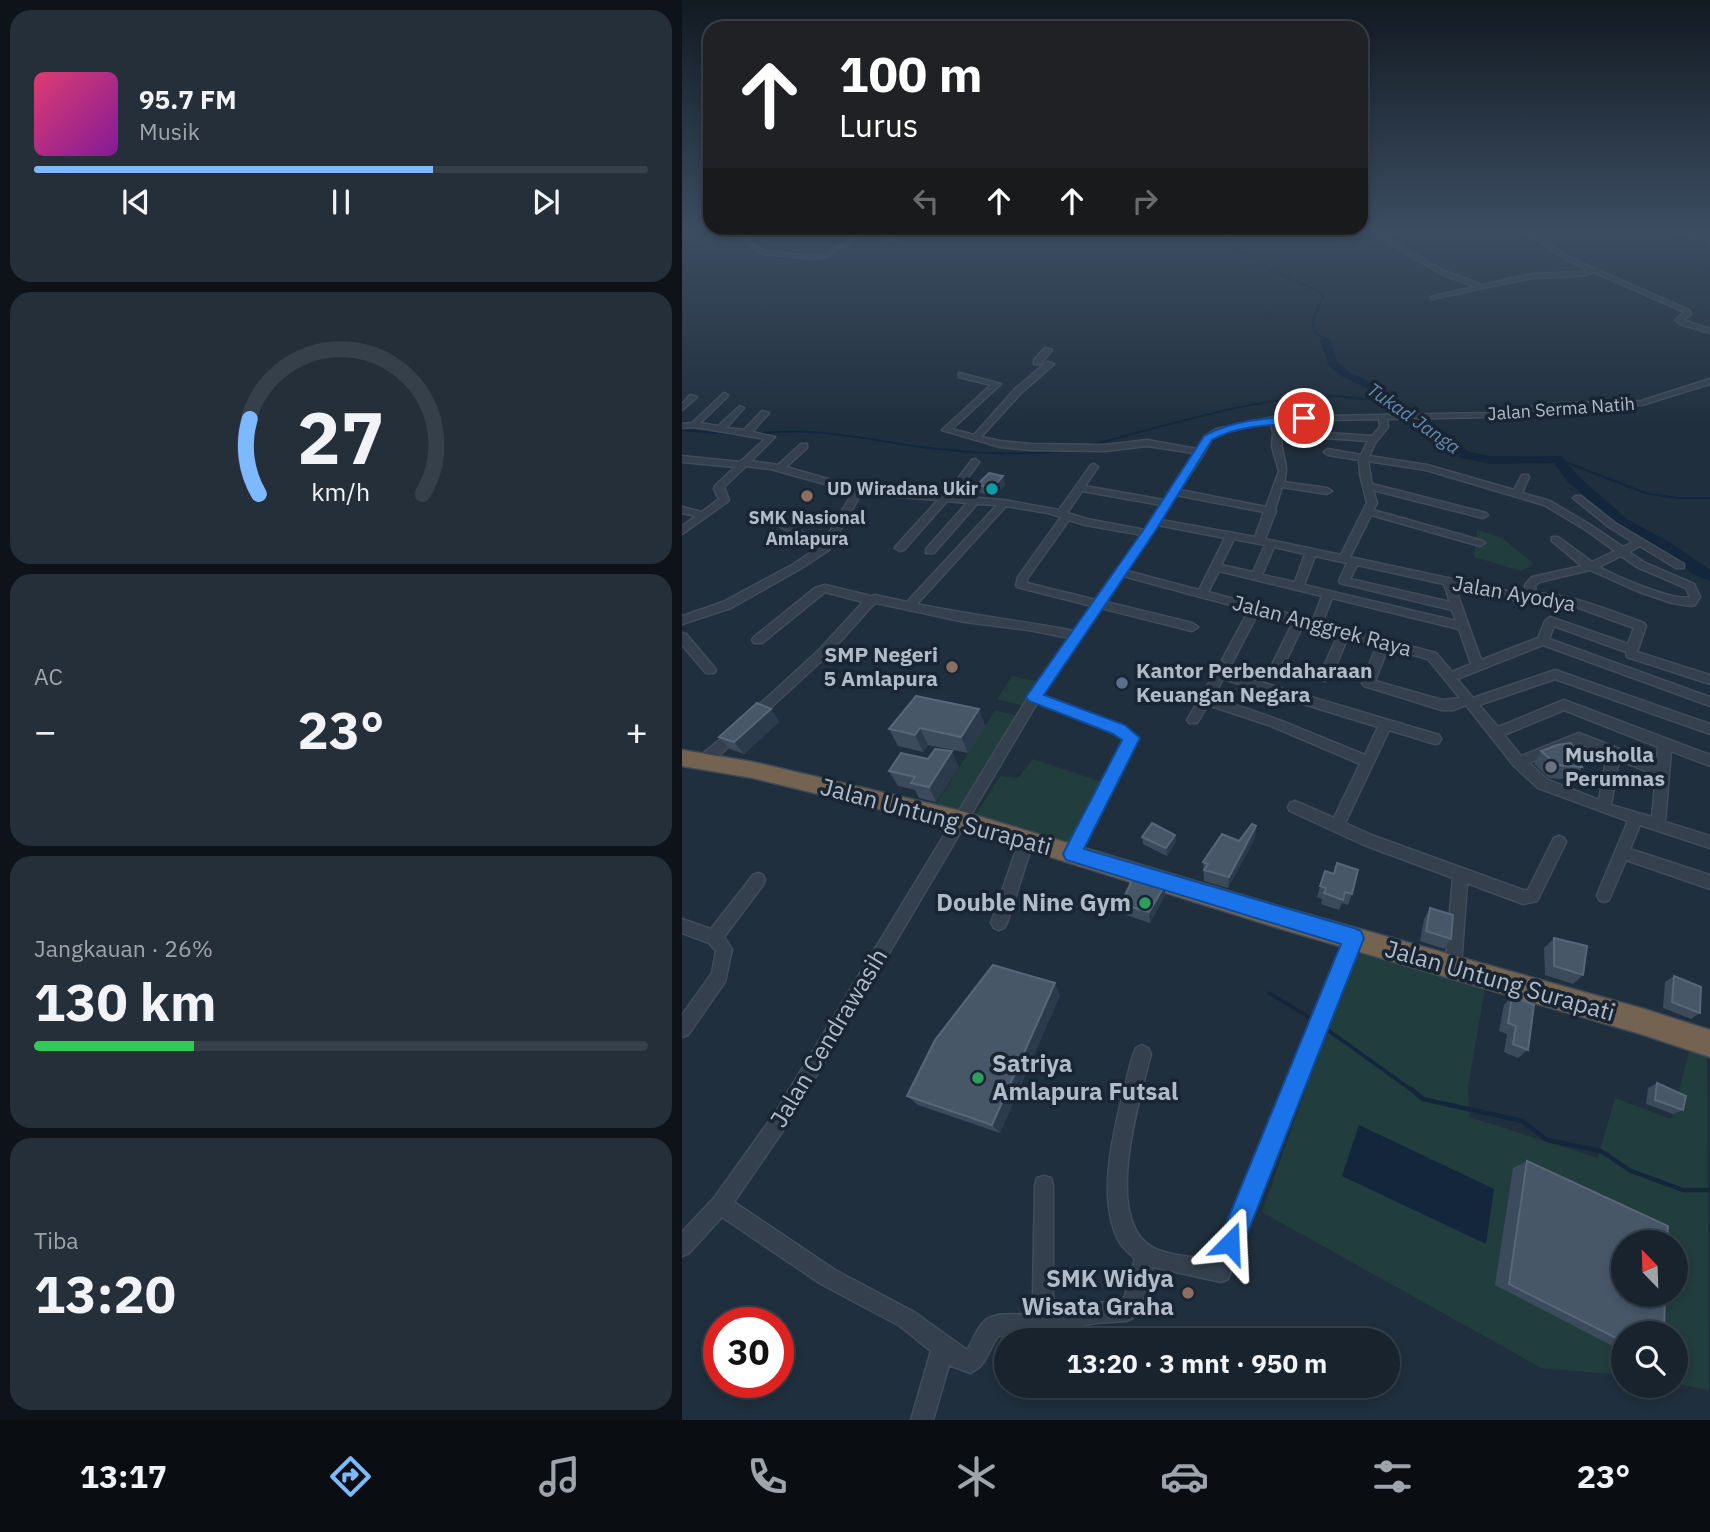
<!DOCTYPE html>
<html lang="id">
<meta charset="utf-8">
<style>
:root{--surface:#18232e;--page:#252f3a;--text:#f1f3f6;--muted:#9fa4aa;--line:#36404a;--accent:#7eb9ff}
body{margin:0;font-family:"IBM Plex Sans",sans-serif;background:var(--page);color:var(--text);height:100vh;display:flex;flex-direction:column;font-size:26px;white-space:nowrap}
*{box-sizing:border-box;margin:0}
p{font-size:23px;color:var(--muted)}
.icon{flex:none;width:38px;height:38px;fill:none;stroke:currentColor;stroke-width:2;stroke-linecap:round;stroke-linejoin:round}
.map{position:relative;flex:1;overflow:hidden}
.sheet{display:flex;flex-direction:column;gap:10px;padding:10px;background:#0d1319;width:682px}
.sheet>*{flex:none}
.banner{position:absolute;left:21px;top:21px;width:665px;height:214px;border-radius:21px;box-shadow:0 4px 10px #0003,0 0 0 2px var(--line);background:#202124;color:#fff;overflow:hidden}
.needle{width:46px;rotate:337deg}
.buttons{position:absolute;left:929px;top:1230px;display:grid;gap:14px}
.buttons a{display:grid;place-items:center;width:77px;height:77px;border-radius:50%;background:var(--surface);box-shadow:0 4px 10px #0003,0 0 0 2px var(--line);font-size:35px}
.speed{position:absolute;left:21px;top:1307px;display:flex;gap:14px;font-size:35px;font-weight:700;text-align:center}
.speed>*{display:grid;place-content:center;width:91px;height:91px;border-radius:50%;background:var(--surface);box-shadow:0 4px 10px #0003,0 0 0 2px var(--line);line-height:1}
.speed .limit{border:10px solid #d22;background:#fff;color:#111}
.pin{position:absolute;display:grid;place-items:center;width:60px;height:60px;color:#fff;margin:-30px;border:4px solid #fff;border-radius:50%;box-shadow:0 2px 7px #0007}
.me{position:absolute;width:77px;margin:-38px;rotate:21deg;stroke-linejoin:round;filter:drop-shadow(0 0 5px #0008)}
.turn{display:flex;align-items:center;gap:24px;height:147px;padding:0 21px;font-size:32px}
.turn .icon{width:91px;height:91px;stroke-width:2.5}
.turn b{display:block;font-size:49px;line-height:60px}
.lanes{display:flex;align-items:center;height:66px;padding:0 21px;background:#0003;justify-content:center;gap:35px;direction:ltr}
.lanes .off{opacity:.35}
.big{font-size:52px;font-weight:700;line-height:1.1}
.sheet .card{flex:1;display:flex;flex-direction:column;justify-content:center;gap:10px;min-width:0;padding:0 24px;border-radius:21px;background:var(--page)}
.sheet .dial{align-items:center;gap:0}
.dial svg{height:182px;overflow:visible;fill:none;stroke:var(--line);stroke-width:7;stroke-linecap:round;text-anchor:middle}
.dial text{fill:var(--text);stroke:none}
.song{display:flex;align-items:center;gap:21px}
.cover{width:84px;height:84px;border-radius:10px;background:linear-gradient(135deg,hsl(340 70% 55%),hsl(290 70% 35%))}
.played{height:7px;border-radius:4px;background:linear-gradient(90deg,var(--accent) 65%,var(--line) 65%)}
.keys{display:flex;justify-content:space-around;direction:ltr}
.heat{display:flex;justify-content:space-between;align-items:center;font-size:38px;direction:ltr}
.charge{height:10px;border-radius:5px;background:linear-gradient(90deg,#34c759 26%,var(--line) 0)}
.trip{position:absolute;left:312px;top:1328px;width:406px;height:70px;border-radius:35px;background:var(--surface);box-shadow:0 4px 10px #0003,0 0 0 2px var(--line);font-weight:700;line-height:70px;text-align:center}
.menu{display:flex;height:112px;justify-content:space-around;align-items:center;background:#0a0e12;color:var(--muted)}
.menu .icon{width:49px;height:49px}
.menu .on{color:var(--accent)}
.menu b{font-size:32px;color:var(--text)}
main{display:flex;flex:1;min-height:0}
.map>svg:first-child{display:block}
</style>
<main>
<section class="sheet">
<div class="card">
<div class="song"><i class="cover"></i><div><b>95.7 FM</b><p>Musik</p></div></div>
<div class="played"></div>
<div class="keys"><svg class="icon" aria-label="previous" viewBox="0 0 24 24"><path d="M18 5L8 12l10 7zM5 5v14"/></svg><svg class="icon" aria-label="pause" viewBox="0 0 24 24"><path d="M8 5v14M16 5v14"/></svg><svg class="icon" aria-label="next" viewBox="0 0 24 24"><path d="M6 5l10 7-10 7zM19 5v14"/></svg></div>
</div>
<div class="card dial"><svg viewBox="0 0 100 80">
<path d="M14 69A42 42 0 1 1 86 69"/>
<path d="M14 69A42 42 0 0 1 10 36" stroke="#7eb9ff"/>
<text x="50" y="56" font-size="32" font-weight="700">27</text>
<text x="50" y="72" font-size="11">km/h</text>
</svg></div>
<div class="card"><p>AC</p>
<div class="heat"><a>−</a><b class="big">23°</b><a>+</a></div>
</div>
<div class="card"><p>Jangkauan · 26%</p><b class="big">130 km</b><div class="charge"></div></div>
<div class="card"><p>Tiba</p><b class="big">13:20</b></div>
</section>
<div class="map">
<svg width="1028" height="1420" viewBox="0 0 1028 1420">
<rect width="100%" height="100%" fill="#202f3d"/>
<path fill="#223d3e" fill-rule="evenodd" d="M795,530L820,538L852,564L839,571L792,557Z
M330,676L357,682L342,706L315,699Z
M313,710L336,716L288,794L271,814L252,808Z
M351,759L426,784L386,845L291,819L318,776L336,778Z
M675,944L804,983L786,1087L787,1117L916,1158L933,1098L989,1119L1008,1048L1025,1055L1027,1390L994,1384V1334H942L941,1375L859,1368L580,1212ZM942,1242H994V1295H942Z"/>
<path fill="#13263c" d="M677,1125L812,1189L804,1244L660,1176Z"/>
<g fill="none" stroke-linecap="round" stroke-linejoin="round">
<path stroke="#13263c" stroke-width="2" d="M559,229L543,240C571,265 605,276 638,292L641,296L631,320L632,331L643,340
M0,430L59,435
M73,434C116,428 158,434 200,441C257,451 330,458 386,450
M409,445C487,425 566,399 647,396C666,396 687,400 706,402
M876,459L963,493L995,498H1028"/>
<path stroke="#13263c" stroke-width="3.5" d="M587,993L632,1020
M643,1028L731,1091"/>
<path stroke="#13263c" stroke-width="4.5" d="M729,1089L741,1099L840,1121L865,1140L919,1151L949,1171L1001,1190H1028"/>
<path fill="#13263c" fill-rule="evenodd" d="M643,337L648,340L656,363L669,373L693,384L710,400L752,424L787,452L808,456H880L896,476L945,519L989,543L1028,570V581L1010,574L979,549L935,525L886,482L872,463L808,464L779,458L744,428L702,404L685,388L661,377L647,366L638,340Z"/>
<defs>
<path id="minor" d="M39,229C66,227 63,243 82,250C92,254 119,255 131,256C157,256 169,225 202,229L214,241L209,242L196,231L182,234L143,257L131,259L81,254L69,248L60,236Z
M711,229H718L701,236L762,271L800,285L850,274L900,272L906,270L882,259L839,229H845L886,257L1007,310L1009,314L1001,320L1028,329V333L998,324L994,320L1002,312L912,272L900,276L850,278L749,299V297L793,287L758,273L694,236Z
M987,229H994L1028,242V246Z
M363,348L370,350L358,364H352V360Z
M365,362L372,364L339,393L299,437L318,441L348,444L423,445L465,440L515,449L523,436L534,429L591,417L807,413L878,403L959,401L1028,379V384L960,405L878,407L807,417L705,419L706,427L693,443L687,456L745,465L832,490L840,475H846L847,477L840,493L868,501L910,526L941,547L951,542L927,527L891,498L893,496H899L933,523L1002,564V568H994L958,546L947,552L963,563L1012,584L1018,597L1013,605L1009,606L990,603L955,591L908,570L857,582L853,586L854,593C892,595 927,610 962,623L964,626L955,652L1028,675V684L945,657L944,652L872,626L867,639L1028,697V706L861,645L775,679L791,698L873,670L1028,724V734L873,679L797,705L816,727L882,700L1028,755V766L989,751L983,822L1028,836V848L958,825L948,849L1028,875V889L944,860L927,900L922,902L917,900L915,895L946,821L856,788L832,766L784,705L771,710H760L682,686L680,683L695,645L666,637L649,677L643,681L637,677L656,635L621,625L600,669L594,673L588,669L611,622L576,613L550,663L546,664L540,660L567,610L441,576L424,602L510,623L516,627L510,631L419,608L360,695L441,726L455,738L395,859L390,860L385,859L383,854L442,740L433,732L355,703L107,1122L52,1202L153,1270L232,1312L285,1350C290,1343 293,1333 299,1325C310,1309 336,1316 353,1314L351,1296L353,1185L355,1178L362,1176L369,1178L371,1185V1296L373,1310L414,1303L439,1301L443,1296L453,1259C448,1254 442,1249 438,1243C414,1201 431,1134 442,1090C446,1076 448,1061 454,1048L460,1045L466,1048L469,1054C458,1097 420,1219 470,1247C486,1256 515,1257 533,1261L543,1229L667,933L672,931L677,933L680,938L563,1229L546,1279L539,1282L471,1267L462,1301L451,1318L444,1321L414,1323L351,1335L316,1336C306,1350 305,1366 288,1373L267,1365L251,1420H229L249,1351L218,1326L139,1284L40,1217L7,1253L0,1256V1232L32,1198L95,1110L348,694L387,638L347,630L283,622L194,603L190,606L146,655L74,721H66L64,718L66,715L138,649L181,602L143,592L80,643H72L70,640L72,637L133,588L143,585L189,596L193,595L225,602L315,505L295,504L252,553H244V549L285,503L265,501L222,550L218,551L213,548L214,546L256,500L179,494L147,550L118,569L49,608L0,624V616L41,602L110,565L136,548L84,519V515H90L141,543L171,492L89,469L64,466L42,487L47,500L45,502L0,534V526L14,516L0,513V507L20,512L37,499L32,489L33,486L53,467L0,462V456L58,462L83,439L12,427L0,428V424L10,423L42,393L46,395L45,397L18,423L36,426L58,406L62,408L44,428L62,430L80,411L87,413L70,432L93,437L69,461L96,465L119,444H125V448L104,467L177,488L275,496L281,486L275,480L290,460L293,459L297,462L284,480L291,486L284,497L322,500L377,510L409,465L412,464L416,467L403,486L482,500L512,453L465,446L423,451L348,450L318,447L260,430L309,385L277,377V373L319,384L270,429L292,435L333,389ZM697,419L698,427L690,436L598,430L596,421ZM588,422L591,432L590,447L597,471L584,507L498,490L523,452L529,440L540,433ZM599,435L686,441L679,455L646,449L642,452L646,455L677,460L678,474L685,503L659,555L583,539L594,511L593,509L600,487L645,494L650,491L645,488L602,482C608,464 598,454 599,435ZM686,461L744,470L862,505L904,530L933,551L910,562L876,537H870V541L900,566L850,577L843,585L844,594H840L668,557L689,515L798,546L803,543L801,541L691,510L695,503L691,490L801,518L806,515L804,513L690,484ZM400,491L479,505L463,530L405,519L385,513ZM494,495L582,512L573,537L479,520ZM324,506L366,513L379,517L336,577L334,585L335,587L410,606L392,631C340,621 287,615 235,604ZM387,520L403,525L460,535L414,600L345,583V579ZM476,525L543,538L517,590L445,571ZM552,539L583,545L571,572L539,565ZM592,547L623,554L613,582L580,575ZM633,556L665,563L657,581L658,583L770,610L774,621L622,585ZM939,556L955,567L1004,588L1008,597C992,602 934,576 917,567ZM675,565L762,584L768,602L668,579ZM537,571L640,596L631,620L526,592ZM773,587L840,602L853,600L883,603L952,628L946,644L868,617L863,621L856,638L799,660ZM650,598L777,629L789,664L770,672L754,653L640,623ZM706,648L746,659L778,698L760,700L693,681ZM882,710L976,747L975,764L897,733L839,756L822,735ZM897,743L925,755L917,800L866,780L847,763ZM937,760L974,775L970,817L929,805Z
M8,395L15,397L0,410V404Z
M0,633L4,634L32,667L34,670L32,673H24L0,645Z
M538,670L757,735L759,739L757,743L753,744L707,730L663,823L692,836L841,890H846L872,838L877,836L882,838L884,842L855,901L841,904L785,883L779,967L777,973L771,975L765,973L763,967L771,878L682,845L608,811L606,807L608,803L613,801L652,818L678,764L589,726L526,705L515,723H507L505,720L534,671ZM541,679L696,727L683,755L597,720L531,697Z
M54,728L58,730L60,733L58,736L28,764L23,765L18,764L17,760L18,756L50,730Z
M345,833L350,835L352,839L325,923L322,928L317,930L312,928L309,923L338,839L340,835Z
M76,873L81,875L83,880L81,885L42,937L50,949L43,982L6,1035L0,1037V1015L30,973L34,951L27,943L0,933V919L29,929L71,875Z"/>
<path id="highway" d="M0,750L71,762L279,811L603,908L962,1009L1028,1030V1057L962,1035L603,930L279,829L71,778L0,766Z"/>
</defs>
<use href="#minor" stroke="#404c59" stroke-width="3"/>
<use href="#highway" stroke="#3f4b58" stroke-width="3"/>
<use href="#minor" fill="#34404d" fill-rule="evenodd"/>
<use href="#highway" fill="#746350" fill-rule="evenodd"/>
</g>
<path fill="#3b4b5c" d="M321,476L323,485L312,496L298,493L295,485Z
M89,709L97,722L62,754L48,749L37,737Z
M297,709L303,726L286,753L246,745L241,752L216,746L207,729Z
M859,751L900,767L892,780L867,778L852,764Z
M277,767L254,802L237,798L233,790L216,786L207,771Z
M574,826L573,838L546,888L522,881L521,862L557,841Z
M493,835L494,842L485,856L461,844L460,837Z
M643,871L670,894L666,905L660,903L657,910L639,904L640,899L635,897Z
M483,885V895L468,923L441,914L439,904Z
M748,908L769,939L762,949L738,941L742,919Z
M872,938L901,975L891,984L863,975L862,948Z
M992,976L1018,1013L1009,1019L981,1008L983,982Z
M378,995L318,1133L236,1105L225,1096Z
M830,996L846,1050L836,1058L822,1052L825,1034L817,1031L822,1005Z
M975,1083L1001,1110L991,1114L964,1104L966,1088Z
M845,1161L942,1334V1352L813,1285L831,1168Z"/>
<path fill="#2b3b4b" d="M321,476L323,485L312,496L310,488Z
M89,709L97,722L62,754L52,742Z
M297,709L303,726L286,753L279,737Z
M238,728L246,745L241,752L233,735Z
M270,751L277,767L254,802L247,787Z
M574,826L573,838L546,888L547,877Z
M493,835L494,842L485,856L484,848Z
M483,885V895L468,923L467,912Z
M373,983L378,995L318,1133L310,1125Z"/>
<path fill="#475768" stroke="#586777" stroke-width="2" d="M307,473L321,476L310,488L295,485Z
M234,696L297,709L279,737L238,728L233,735L207,729Z
M75,703L89,709L52,742L37,737Z
M889,743L900,767L875,765L859,751L875,745Z
M253,749L270,751L247,787L229,783L233,777L207,771L219,753L246,759Z
M470,823L493,835L484,848L460,837Z
M570,824L574,826L547,877L522,870L526,864L521,862L540,834L557,841Z
M655,863L676,870L670,894L663,892L661,900L642,893L644,888L638,886L643,871L652,874Z
M451,878L483,885L467,912L439,904Z
M748,908L771,915L769,939L744,931Z
M872,938L905,946L901,975L872,966Z
M311,965L373,983L310,1125L225,1096L253,1040Z
M992,976L1019,987L1018,1013L990,1002Z
M830,996L852,1005L846,1050L831,1044L834,1026L826,1023Z
M975,1083L1004,1096L1001,1110L973,1100Z
M845,1161L986,1226L985,1242H942V1295H983L982,1334H942V1342L827,1284Z"/>
<linearGradient id="sky" x2="0" y2="1"><stop stop-color="#121a22"/><stop offset="0.54" stop-color="#3c4d62"/><stop offset="1" stop-color="#3c4d62" stop-opacity="0"/></linearGradient>
<rect width="1028" height="427" fill="url(#sky)"/>
<path fill="#1a73e8" stroke="#114b97" stroke-width="2" d="M622,415L626,416V421C593,427 560,423 530,440L472,533L362,695L443,725L458,738L402,849L672,928L679,931L682,938L558,1252L548,1256L539,1252L536,1243L659,944L384,860L381,854L384,848L440,740L431,734L347,701L344,697L460,532L522,436C552,419 589,418 622,415Z"/>
<circle fill="#0f9aa8" stroke="#192532" stroke-width="2.5" cx="310" cy="489" r="7"/>
<g fill="#8d6e63" stroke="#192532" stroke-width="2.5">
<circle cx="125" cy="496" r="7"/>
<circle cx="270" cy="667" r="7"/>
<circle cx="506" cy="1293" r="7"/>
</g>
<circle fill="#5c6f8a" stroke="#192532" stroke-width="2.5" cx="440" cy="683" r="7"/>
<circle fill="#6b7280" stroke="#192532" stroke-width="2.5" cx="869" cy="767" r="7"/>
<g fill="#2e9e5b" stroke="#192532" stroke-width="2.5">
<circle cx="463" cy="903" r="7"/>
<circle cx="296" cy="1078" r="7"/>
</g>
<g text-anchor="middle" stroke-width="7" stroke-linejoin="round" paint-order="stroke">
<g font-size="18" fill="#afbbc9" stroke="#192532">
<text transform="translate(879 409) rotate(-4)" y="6">Jalan Serma Natih</text>
</g>
<g font-size="18" font-weight="bold" fill="#afbbc9" stroke="#192532" text-anchor="end">
<text x="296" y="495">UD Wiradana Ukir</text>
<text x="125" y="524" text-anchor="middle">SMK Nasional<tspan x="125" dy="21">Amlapura</tspan></text>
</g>
<g font-size="19" font-style="italic" fill="#6588ac" stroke="#192532">
<text transform="translate(732 418) rotate(35)" y="7">Tukad Janga</text>
</g>
<g font-size="21" fill="#afbbc9" stroke="#192532">
<text transform="translate(832 594) rotate(10)" y="7">Jalan Ayodya</text>
<text transform="translate(640 626) rotate(15)" y="7">Jalan Anggrek Raya</text>
</g>
<g font-size="21" font-weight="bold" fill="#afbbc9" stroke="#192532" text-anchor="start">
<text x="256" y="662" text-anchor="end">SMP Negeri<tspan x="256" dy="24">5 Amlapura</tspan></text>
<text x="454" y="678">Kantor Perbendaharaan<tspan x="454" dy="24">Keuangan Negara</tspan></text>
<text x="883" y="762">Musholla<tspan x="883" dy="24">Perumnas</tspan></text>
</g>
<g font-size="24" fill="#afbbc9" stroke="#192532">
<text transform="translate(254 817) rotate(15)" y="8">Jalan Untung Surapati</text>
<text transform="translate(818 981) rotate(16)" y="8">Jalan Untung Surapati</text>
<text transform="translate(147 1038) rotate(-59)" y="8">Jalan Cendrawasih</text>
</g>
<g font-size="24" font-weight="bold" fill="#afbbc9" stroke="#192532" text-anchor="end">
<text x="449" y="911">Double Nine Gym</text>
<text x="310" y="1072" text-anchor="start">Satriya<tspan x="310" dy="28">Amlapura Futsal</tspan></text>
<text x="492" y="1287">SMK Widya<tspan x="492" dy="28">Wisata Graha</tspan></text>
</g>
</g>
</svg>
<div class="buttons">
<a><svg class="needle" viewBox="-14 -14 28 28"><path d="M0-13l5 13h-10z" fill="#e53935"/><path d="M0 13l5-13h-10z" fill="#9fa4aa"/></svg></a>
<a><svg class="icon" aria-label="search" viewBox="0 0 24 24"><circle cx="10" cy="10" r="6"/><path d="M15 15l6 6"/></svg></a>
</div>
<div class="speed"><div class="limit">30</div></div>
<div class="pin" style="left:622px;top:418px;background:#d93025"><svg class="icon" aria-label="arrive" viewBox="0 0 24 24"><path d="M6 21V4h12l-3 4 3 4H6"/></svg></div>
<svg class="me" style="left:548px;top:1243px" viewBox="-20 -20 40 40"><path d="M0-17L14 15 0 8-14 15z" fill="#1a73e8" stroke="#fff" stroke-width="4"/></svg>
<div class="trip">13:20 · 3 mnt · 950 m</div>
<div class="banner">
<div class="turn"><svg class="icon" aria-label="ahead" viewBox="0 0 24 24"><path d="M12 20V5M6 11l6-6 6 6"/></svg><div><b>100 m</b>Lurus</div></div>
<div class="lanes"><svg class="icon off" aria-label="left" viewBox="0 0 24 24"><path d="M17 20v-9H6M10 6l-5 5 5 5"/></svg><svg class="icon" aria-label="ahead" viewBox="0 0 24 24"><path d="M12 20V5M6 11l6-6 6 6"/></svg><svg class="icon" aria-label="ahead" viewBox="0 0 24 24"><path d="M12 20V5M6 11l6-6 6 6"/></svg><svg class="icon off" aria-label="right" viewBox="0 0 24 24"><path d="M7 20v-9h11M14 6l5 5-5 5"/></svg></div>
</div>
</div>
</main>
<nav class="menu">
<b>13:17</b>
<svg class="icon on" aria-label="directions" viewBox="0 0 24 24"><path d="M12 3l9 9-9 9-9-9zM9 14v-3h6M13 9l2 2-2 2"/></svg>
<svg class="icon" aria-label="music" viewBox="0 0 24 24"><path d="M9 18V5l10-2v13"/><circle cx="6" cy="18" r="3"/><circle cx="16" cy="16" r="3"/></svg>
<svg class="icon" aria-label="phone" viewBox="0 0 24 24"><path d="M5 4h4l2 5-3 2q2 4 5 5l2-3 5 2v4C11 20 4 13 5 4z"/></svg>
<svg class="icon" aria-label="climate" viewBox="0 0 24 24"><path d="M12 3v18M4 7l16 10M4 17L20 7"/></svg>
<svg class="icon" aria-label="car" viewBox="0 0 24 24"><path d="M5 17H2v-5l4-1 3-4h7l3 4 3 1v5h-3M9 17h6M6 11h13"/><circle cx="7" cy="17" r="2"/><circle cx="17" cy="17" r="2"/></svg>
<svg class="icon" aria-label="filters" viewBox="0 0 24 24"><path d="M4 7h16M4 17h16"/><circle cx="9" cy="7" r="2"/><circle cx="15" cy="17" r="2"/></svg>
<b>23°</b>
</nav>
